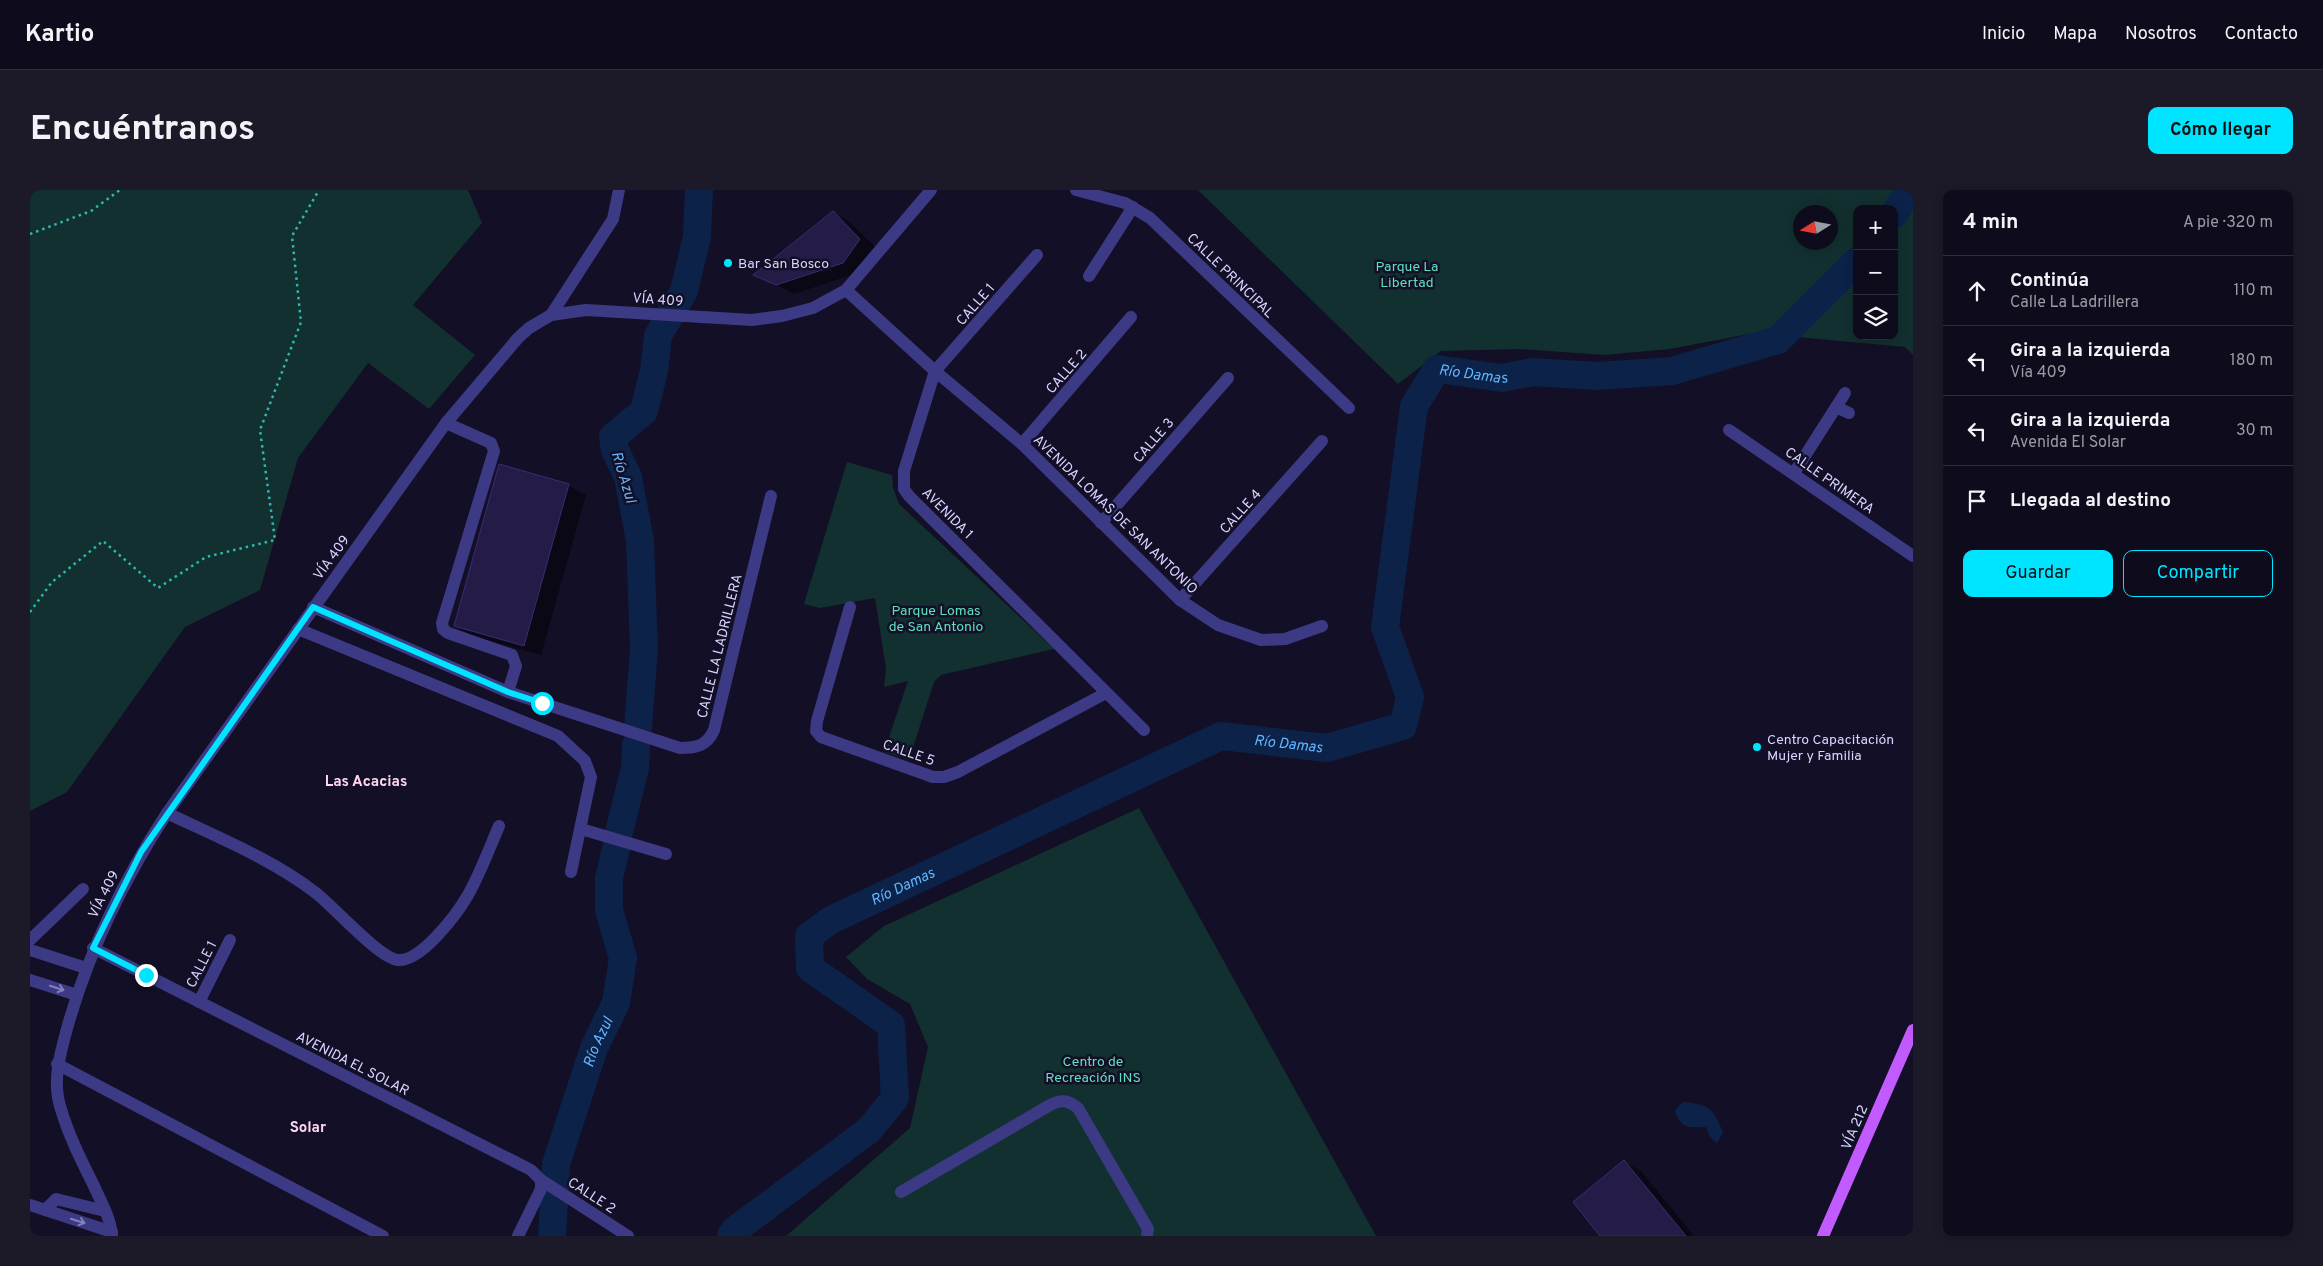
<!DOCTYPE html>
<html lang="es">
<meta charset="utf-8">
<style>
body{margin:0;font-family:Overpass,sans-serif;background:#1c1929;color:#f1f3f6}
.controls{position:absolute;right:15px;top:15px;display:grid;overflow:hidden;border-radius:10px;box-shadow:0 2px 12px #0003}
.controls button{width:45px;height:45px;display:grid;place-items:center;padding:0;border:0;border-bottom:1px solid #2e2b3b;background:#0e0b1c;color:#f1f3f6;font:25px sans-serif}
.compass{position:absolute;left:1763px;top:15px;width:45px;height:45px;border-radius:50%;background:#0e0b1c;box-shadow:0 2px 12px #0003;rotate:259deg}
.stop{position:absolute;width:15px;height:15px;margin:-11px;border:4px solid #00e5ff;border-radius:50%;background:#fff}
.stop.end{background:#00e5ff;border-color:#fff;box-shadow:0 1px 5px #0008}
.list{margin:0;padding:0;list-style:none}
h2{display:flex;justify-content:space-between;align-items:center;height:65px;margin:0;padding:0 20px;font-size:21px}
h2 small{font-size:16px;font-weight:400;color:#9b9ba3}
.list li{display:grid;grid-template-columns:32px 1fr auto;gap:15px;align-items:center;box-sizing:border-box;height:70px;padding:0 20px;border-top:1px solid #2e2b3b}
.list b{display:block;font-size:19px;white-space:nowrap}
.list p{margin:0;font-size:16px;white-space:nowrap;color:#9b9ba3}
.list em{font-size:16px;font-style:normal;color:#9b9ba3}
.actions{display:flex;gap:10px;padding:15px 20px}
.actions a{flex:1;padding:11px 0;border:1px solid #00e5ff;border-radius:10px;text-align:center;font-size:18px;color:#00e5ff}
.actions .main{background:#00e5ff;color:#111}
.icon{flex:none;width:28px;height:28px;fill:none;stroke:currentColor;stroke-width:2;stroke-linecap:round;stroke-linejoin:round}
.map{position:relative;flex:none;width:1883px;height:1046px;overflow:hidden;border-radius:10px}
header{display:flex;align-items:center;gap:30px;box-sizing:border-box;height:70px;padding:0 25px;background:#0e0b1c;border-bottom:1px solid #2e2b3b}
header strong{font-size:24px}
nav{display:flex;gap:28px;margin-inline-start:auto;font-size:18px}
.intro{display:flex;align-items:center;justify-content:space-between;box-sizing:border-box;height:120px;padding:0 30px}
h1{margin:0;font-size:35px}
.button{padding:12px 22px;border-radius:10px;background:#00e5ff;color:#111;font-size:18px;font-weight:700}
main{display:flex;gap:30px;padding:0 30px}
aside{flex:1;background:#0e0b1c;border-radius:10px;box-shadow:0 2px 12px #0003}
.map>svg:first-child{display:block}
.green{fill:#12302f;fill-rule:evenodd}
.water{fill:#0c2248}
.shadow{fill:#0007}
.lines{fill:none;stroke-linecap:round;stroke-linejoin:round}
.river{stroke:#0c2248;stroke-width:28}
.building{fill:#241b47;stroke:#3b2d73}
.path{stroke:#2fb8b0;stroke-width:2.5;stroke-dasharray:2.5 4;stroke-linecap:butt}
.minor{stroke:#3d3a85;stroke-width:12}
.major{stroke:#c25bff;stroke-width:12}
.oneway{stroke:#837fbc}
.route{stroke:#00e5ff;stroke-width:6}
.poi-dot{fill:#00e5ff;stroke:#130f26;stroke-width:2}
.labels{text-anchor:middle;stroke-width:5;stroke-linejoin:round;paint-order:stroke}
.poi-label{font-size:14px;fill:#d9d4ff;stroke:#130f26;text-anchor:start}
.park-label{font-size:14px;fill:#5fe0c0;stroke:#130f26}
.street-label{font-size:14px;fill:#d9d4ff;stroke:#130f26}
.water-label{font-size:15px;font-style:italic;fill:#62b6ff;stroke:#130f26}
.neighbourhood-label{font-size:15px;font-weight:bold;fill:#ffd6f0;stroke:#130f26}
</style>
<header>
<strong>Kartio</strong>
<nav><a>Inicio</a><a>Mapa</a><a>Nosotros</a><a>Contacto</a></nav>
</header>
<div class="intro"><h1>Encuéntranos</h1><a class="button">Cómo llegar</a></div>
<main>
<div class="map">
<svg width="1883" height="1046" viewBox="0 0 1883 1046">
<rect width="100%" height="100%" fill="#130f26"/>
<g class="green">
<polygon points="0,0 438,0 452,33 383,115 445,165 399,219 338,173 268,268 230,400 155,437 37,602 0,621"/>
<path d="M1168,0H1883V165L1875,157L1724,143L1640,159L1574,165L1489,159L1411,161L1368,194ZM1827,19H1864V146H1827ZM1800,22V52H1770V22Z"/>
<polygon points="817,272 862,285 863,298 869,314 1024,459 911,485 904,492 879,570 854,562 878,491 854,497 856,479 845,408 790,418 774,414"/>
<polygon points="1109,618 1346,1046 756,1046 880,938 898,857 880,814 837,789 816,767 854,736"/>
</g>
<path class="water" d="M1653,912C1678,914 1685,919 1693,943L1687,953L1680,947L1676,937C1659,938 1649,938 1645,920Z"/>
<g class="shadow">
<polygon points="803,22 820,32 847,59 830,82 764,104 726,84"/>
<polygon points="470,276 539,296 556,305 511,465 442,446 425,436"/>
<polygon points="1594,972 1611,981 1664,1046 1572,1046"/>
</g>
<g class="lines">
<g class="river">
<polyline points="1864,24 1880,0"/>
<polyline points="608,537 614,459 610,351 598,287 585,260 583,247 614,221 624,181 628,146 654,101 667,47 669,0"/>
<polyline points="589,642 605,578 606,555"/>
<path id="s1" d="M522,1046L526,974L564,858L586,813L593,768L579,720V688L586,659"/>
<path id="s2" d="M701,1046L705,1040L839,940L865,908L861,835L780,778L779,746L801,730L1191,546L1297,558L1373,536L1380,507L1355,437L1384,216L1407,179L1472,188L1503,182L1567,186L1642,181L1748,150L1827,71"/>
</g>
</g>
<g class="building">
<polygon points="803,21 830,49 813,73 746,95 723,85"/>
<polygon points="469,274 539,294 494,456 424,436"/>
<polygon points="1594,970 1656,1046 1570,1046 1543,1012"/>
</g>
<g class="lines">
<g class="path">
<polyline points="0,44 61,21 90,0"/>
<polyline points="0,422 22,392 73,351 128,398 176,367 245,350 230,240 271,132 262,46 289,0"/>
</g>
<g class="minor">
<polyline points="1046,0 1095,13 1120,28 1319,218"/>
<polyline points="1007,65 905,181 992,254 1150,410 1188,435 1231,450 1255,449 1292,436"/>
<polyline points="1059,86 1103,17"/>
<polyline points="816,100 905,181 874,281 874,299 879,306 1114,540"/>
<polyline points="521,125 583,29 589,0"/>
<polyline points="1806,217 1819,223"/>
<polyline points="416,233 461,253 464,261 412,433 413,439 418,443 482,465 486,476 478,502"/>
<polyline points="1699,240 1883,366"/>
<polyline points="992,254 1101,127"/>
<polyline points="1764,283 1815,203"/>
<polyline points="1071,333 1198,188"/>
<polyline points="1150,410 1292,251"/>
<path d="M283,417L478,502L650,558C666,558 677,556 684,540L741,306"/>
<polyline points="820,417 787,531 786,541 791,547 903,587 914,587 928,582 1076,503"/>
<polyline points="268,439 528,546 555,571 561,587 541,682"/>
<path d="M137,623C187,647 242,669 286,703C304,717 349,768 368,770C391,772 427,724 438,705C450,684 459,659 469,636"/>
<polyline points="551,639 636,664"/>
<polyline points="0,750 53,699"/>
<polyline points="63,758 501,980 511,990 511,999 488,1046"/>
<polyline points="0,760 56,778"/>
<polyline points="0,790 47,805"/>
<polyline points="169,812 200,750"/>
<polyline points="27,874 353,1046"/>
<polyline points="511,990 598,1046"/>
<path d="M871,1002L1020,915C1032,909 1037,910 1048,918L1118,1039L1117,1046"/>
<polyline points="0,1015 82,1042"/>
<polyline points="15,1020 26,1009 75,1021"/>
<path d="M82,1046C81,1029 71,1012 64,996C51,970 38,944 30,916C22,889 31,861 38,835C60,758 94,689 137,623L416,233L488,148L499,138L521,125L556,120L722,130L752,126L783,118L816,100L901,0"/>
</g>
<polyline class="major" points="1793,1046 1883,840"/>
</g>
<defs><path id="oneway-shaft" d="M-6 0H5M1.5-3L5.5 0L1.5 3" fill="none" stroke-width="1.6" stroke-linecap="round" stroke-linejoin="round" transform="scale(1.25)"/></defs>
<g class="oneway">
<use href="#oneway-shaft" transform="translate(27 798) rotate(18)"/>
<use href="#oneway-shaft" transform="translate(48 1031) rotate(18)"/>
</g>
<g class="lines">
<polyline class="route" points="116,785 63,758 111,662 283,417 478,502 512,513"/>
</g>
<g class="poi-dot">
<circle cx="698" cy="73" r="5"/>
<circle cx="1727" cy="557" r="5"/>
</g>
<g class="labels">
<g class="poi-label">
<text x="708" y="78">Bar San Bosco</text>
<text x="1737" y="554">Centro Capacitación<tspan x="1737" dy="16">Mujer y Familia</tspan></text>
</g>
<g class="park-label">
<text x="1377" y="81">Parque La<tspan x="1377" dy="16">Libertad</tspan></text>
<text x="906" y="425">Parque Lomas<tspan x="906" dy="16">de San Antonio</tspan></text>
<text x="1063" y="876">Centro de<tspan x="1063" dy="16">Recreación INS</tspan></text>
</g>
<g class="street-label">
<text transform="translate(1201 85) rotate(44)" y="5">CALLE PRINCIPAL</text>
<text transform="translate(628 109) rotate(4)" y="5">VÍA 409</text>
<text transform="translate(945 114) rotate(-49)" y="5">CALLE 1</text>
<text transform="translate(1036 181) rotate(-49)" y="5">CALLE 2</text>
<text transform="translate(1123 250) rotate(-49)" y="5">CALLE 3</text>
<text transform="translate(1800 290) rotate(35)" y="5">CALLE PRIMERA</text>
<text transform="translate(1210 321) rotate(-48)" y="5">CALLE 4</text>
<text transform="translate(918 323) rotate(45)" y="5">AVENIDA 1</text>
<text transform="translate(1086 324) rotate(44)" y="5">AVENIDA LOMAS DE SAN ANTONIO</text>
<text transform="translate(301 367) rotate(-54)" y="5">VÍA 409</text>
<text transform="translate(689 456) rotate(-76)" y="5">CALLE LA LADRILLERA</text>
<text transform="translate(879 562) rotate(19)" y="5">CALLE 5</text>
<text transform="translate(73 704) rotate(-63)" y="5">VÍA 409</text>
<text transform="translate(171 774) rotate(-63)" y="5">CALLE 1</text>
<text transform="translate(323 873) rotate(27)" y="5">AVENIDA EL SOLAR</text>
<text transform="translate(1824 937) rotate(-67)" y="5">VÍA 212</text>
<text transform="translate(562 1005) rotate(33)" y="5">CALLE 2</text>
</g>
<g class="water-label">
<text dy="5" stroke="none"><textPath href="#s2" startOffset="1471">Río Damas</textPath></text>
<text transform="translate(594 287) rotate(73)" y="5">Río Azul</text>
<text dy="5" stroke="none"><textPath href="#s2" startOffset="946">Río Damas</textPath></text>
<text dy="5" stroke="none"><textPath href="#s2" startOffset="526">Río Damas</textPath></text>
<text dy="5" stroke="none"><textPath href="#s1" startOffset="201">Río Azul</textPath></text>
</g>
<g class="neighbourhood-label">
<text x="336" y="596">Las Acacias</text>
<text x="278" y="942">Solar</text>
</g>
</g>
</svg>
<div class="controls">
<button>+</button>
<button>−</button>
<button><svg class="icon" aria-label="layers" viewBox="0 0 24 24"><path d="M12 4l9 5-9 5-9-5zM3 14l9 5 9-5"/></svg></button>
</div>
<svg class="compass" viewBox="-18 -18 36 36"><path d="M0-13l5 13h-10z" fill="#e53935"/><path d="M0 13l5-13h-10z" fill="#9b9ba3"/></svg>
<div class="stop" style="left:512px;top:513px"></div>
<div class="stop end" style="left:116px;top:785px"></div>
</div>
<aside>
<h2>4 min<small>A pie · 320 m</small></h2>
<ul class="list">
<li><svg class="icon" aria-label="ahead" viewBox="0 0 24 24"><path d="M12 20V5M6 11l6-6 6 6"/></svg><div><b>Continúa</b><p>Calle La Ladrillera</p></div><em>110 m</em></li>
<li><svg class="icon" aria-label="left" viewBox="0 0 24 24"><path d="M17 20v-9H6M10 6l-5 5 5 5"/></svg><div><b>Gira a la izquierda</b><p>Vía 409</p></div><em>180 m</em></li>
<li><svg class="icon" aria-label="left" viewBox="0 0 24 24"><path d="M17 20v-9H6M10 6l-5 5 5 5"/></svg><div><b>Gira a la izquierda</b><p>Avenida El Solar</p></div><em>30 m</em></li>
<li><svg class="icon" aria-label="arrive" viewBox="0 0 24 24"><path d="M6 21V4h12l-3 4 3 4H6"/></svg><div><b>Llegada al destino</b></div></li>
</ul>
<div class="actions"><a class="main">Guardar</a><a>Compartir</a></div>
</aside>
</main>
